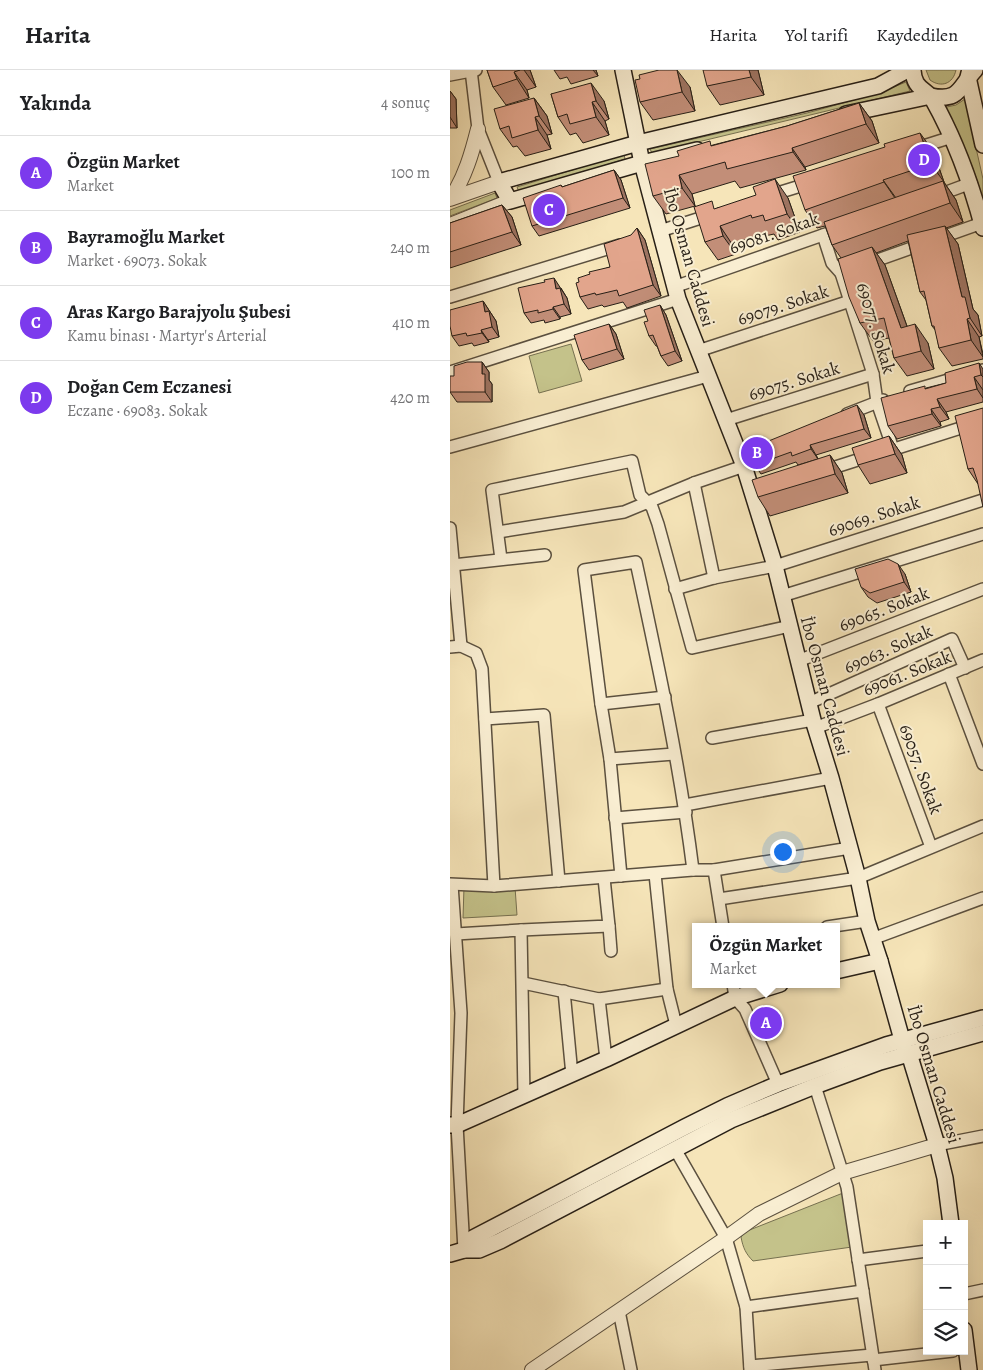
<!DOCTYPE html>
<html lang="tr">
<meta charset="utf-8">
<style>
body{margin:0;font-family:Alegreya,serif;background:#f2f2f2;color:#202124}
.controls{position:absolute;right:15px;bottom:15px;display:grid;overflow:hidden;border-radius:0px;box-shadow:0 5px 20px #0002}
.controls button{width:45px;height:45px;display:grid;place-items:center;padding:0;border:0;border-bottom:1px solid #e0e0e0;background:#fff;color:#202124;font:25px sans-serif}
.you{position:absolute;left:332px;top:781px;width:18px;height:18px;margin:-12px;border:4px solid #fff;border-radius:50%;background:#1a73e8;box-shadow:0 0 0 8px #1a73e833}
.badge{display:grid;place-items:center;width:32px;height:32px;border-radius:50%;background:#7c3aed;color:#fff;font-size:16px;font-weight:700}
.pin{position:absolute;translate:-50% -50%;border:2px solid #fff;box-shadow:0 1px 5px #0006}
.popup{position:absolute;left:242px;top:853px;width:148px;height:65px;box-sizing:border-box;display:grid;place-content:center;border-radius:0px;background:#fff;filter:drop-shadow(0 1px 4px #0005);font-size:16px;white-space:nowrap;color:#757577}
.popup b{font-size:19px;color:#202124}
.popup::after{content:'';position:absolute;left:50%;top:100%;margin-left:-10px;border:10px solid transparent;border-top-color:#fff}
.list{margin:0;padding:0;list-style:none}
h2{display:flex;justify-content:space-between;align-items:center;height:65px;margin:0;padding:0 20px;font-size:21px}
h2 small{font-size:16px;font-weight:400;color:#757577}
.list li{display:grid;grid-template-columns:32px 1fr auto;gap:15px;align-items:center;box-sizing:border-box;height:75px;padding:0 20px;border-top:1px solid #e0e0e0}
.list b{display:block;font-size:19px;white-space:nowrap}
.list p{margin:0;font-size:16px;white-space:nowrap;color:#757577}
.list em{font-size:16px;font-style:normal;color:#757577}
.icon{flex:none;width:28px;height:28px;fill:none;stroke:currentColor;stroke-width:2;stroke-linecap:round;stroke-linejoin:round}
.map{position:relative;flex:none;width:533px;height:1300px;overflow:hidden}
header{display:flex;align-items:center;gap:30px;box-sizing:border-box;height:70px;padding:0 25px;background:#fff;border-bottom:1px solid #e0e0e0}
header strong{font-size:24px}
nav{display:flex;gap:28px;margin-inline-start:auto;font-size:18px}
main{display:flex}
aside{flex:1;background:#fff}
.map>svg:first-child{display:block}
.green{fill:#c4c28a;stroke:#767050}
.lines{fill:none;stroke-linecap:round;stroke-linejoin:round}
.minor-casing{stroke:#5b503f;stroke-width:14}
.tertiary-casing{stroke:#5b503f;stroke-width:16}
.secondary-casing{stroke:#271f16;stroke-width:18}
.minor{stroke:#f9eed2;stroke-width:11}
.tertiary{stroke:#f9eed2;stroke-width:14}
.secondary{stroke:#f9eed2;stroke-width:15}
.wall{fill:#c28e78;stroke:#271f16}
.shaded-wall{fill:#9e7462;stroke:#271f16}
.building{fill:#e2a58c;stroke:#271f16}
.labels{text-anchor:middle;stroke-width:4;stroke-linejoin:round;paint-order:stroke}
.street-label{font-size:18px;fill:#271f16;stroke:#f9eed2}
</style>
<header>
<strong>Harita</strong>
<nav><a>Harita</a><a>Yol tarifi</a><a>Kaydedilen</a></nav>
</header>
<main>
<aside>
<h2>Yakında<small>4 sonuç</small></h2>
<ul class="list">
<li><span class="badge">A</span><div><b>Özgün Market</b><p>Market</p></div><em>100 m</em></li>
<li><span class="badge">B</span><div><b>Bayramoğlu Market</b><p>Market · 69073. Sokak</p></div><em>240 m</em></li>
<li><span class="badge">C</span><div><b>Aras Kargo Barajyolu Şubesi</b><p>Kamu binası · Martyr's Arterial</p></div><em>410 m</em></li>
<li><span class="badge">D</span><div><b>Doğan Cem Eczanesi</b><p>Eczane · 69083. Sokak</p></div><em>420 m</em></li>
</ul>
</aside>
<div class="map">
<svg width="533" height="1300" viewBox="0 0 533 1300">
<rect width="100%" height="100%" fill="#f6e5b9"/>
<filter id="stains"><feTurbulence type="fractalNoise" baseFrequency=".004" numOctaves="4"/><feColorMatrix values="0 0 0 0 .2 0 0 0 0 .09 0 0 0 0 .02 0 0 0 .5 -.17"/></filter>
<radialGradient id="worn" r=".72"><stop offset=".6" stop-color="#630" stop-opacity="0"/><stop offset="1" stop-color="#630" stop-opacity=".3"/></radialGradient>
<g class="green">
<path d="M476,0H506C503,14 491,18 480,10Z"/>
<polygon points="456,12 460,21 202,83 200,79 357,43 429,23"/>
<path d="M515,29L533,109V130C524,97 511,67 492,38L506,35Z"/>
<polygon points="174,84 175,89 69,122 67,117"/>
<polygon points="45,123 47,128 0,146 0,140"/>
<polygon points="121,274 132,311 89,323 79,286"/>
<polygon points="14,817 65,817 67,845 13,848"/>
<path d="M393,1123L402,1177L303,1191C296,1184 293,1178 291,1167L297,1161Z"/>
</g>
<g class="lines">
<defs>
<g id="minor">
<polyline points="21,0 28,59 49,112"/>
<polyline points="0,5 26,0"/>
<polyline points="464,79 502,67"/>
<polyline points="318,126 360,113"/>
<polyline points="486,126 521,113"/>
<polyline points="210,161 260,145"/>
<polyline points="373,165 382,193 391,203"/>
<polyline points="224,217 390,159"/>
<polyline points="0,227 170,175"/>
<polyline points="248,281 400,231"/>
<polyline points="0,302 228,229"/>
<polyline points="460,321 533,300"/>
<polyline points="397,344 433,330"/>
<polyline points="276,350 423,304"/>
<polyline points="0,377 258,306"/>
<polyline points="443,379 427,332 423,304 391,203 532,153"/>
<polyline points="438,381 533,351"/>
<polyline points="373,401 420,386"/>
<polyline points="244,413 264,508"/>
<polyline points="0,458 11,576"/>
<polyline points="48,462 174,442 244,413 294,396"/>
<polyline points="51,489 42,420 182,391 190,425 202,437 208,454 242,578 340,556"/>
<polyline points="3,495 95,485"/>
<polyline points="225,519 264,508 325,496 533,430"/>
<polyline points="332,526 533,464"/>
<polyline points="0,577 11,576 26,583 32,599 44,816"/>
<polyline points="348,591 533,519"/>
<polyline points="499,604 533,694"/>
<polyline points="359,633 502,569 515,598"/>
<polyline points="151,634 215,627"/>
<polyline points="428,634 481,777"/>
<polyline points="35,649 94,645 109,811"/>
<polyline points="365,658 428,634 533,590"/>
<polyline points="262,668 363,650"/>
<polyline points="160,689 224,684"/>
<polyline points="235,735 381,708"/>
<polyline points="165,748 236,742"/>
<polyline points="264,800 273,857"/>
<polyline points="205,804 217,919 226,955"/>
<path d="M171,806L160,689L151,634L134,500L186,492C208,594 230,696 243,800"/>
<polyline points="0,814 44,816 243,800 264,800 400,778"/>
<polyline points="2,815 11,943 7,1055 14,1180"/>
<polyline points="269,829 408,808 533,756"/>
<polyline points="159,856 161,881"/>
<polyline points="377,857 417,851"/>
<polyline points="71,860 159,856 154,808"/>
<polyline points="6,864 71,860 74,1026"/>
<polyline points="422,869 533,828"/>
<polyline points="73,913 149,929 217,919"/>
<polyline points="283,914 285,928 295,939 328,1014"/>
<polyline points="114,921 122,1005"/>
<polyline points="149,929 156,989"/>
<polyline points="365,1016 397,1117 425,1300"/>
<polyline points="487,1075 533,1066"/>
<polyline points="225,1079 276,1168 296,1237 300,1300"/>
<polyline points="408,1190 477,1181"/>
<polyline points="514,1224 533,1220"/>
<polyline points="296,1237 413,1221"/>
<polyline points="169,1241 181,1300"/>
<polyline points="423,1290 503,1281"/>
<polyline points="300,1296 422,1285"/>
</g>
<g id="tertiary">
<path d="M1,128C15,107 22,83 28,59"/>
<polyline points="0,129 49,112"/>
<polyline points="0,155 60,131"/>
<polyline points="82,1300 276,1168 309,1144 392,1103 487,1075"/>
</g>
<g id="secondary">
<polyline points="173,0 192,93 228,229 294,396 325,496 363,650 381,708 408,808 417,851 430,891 456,984 461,990 487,1075 495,1108 501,1154"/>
<path d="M463,0C464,20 476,18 483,30C506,71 521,113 533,158"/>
<polyline points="519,3 518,7 533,75"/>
<path d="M396,44L481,26C510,32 509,17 525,0"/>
<polyline points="247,80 192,93 60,131 49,112 188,73 428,16 452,3 454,0"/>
<polyline points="386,901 430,891"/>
<polyline points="0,1055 7,1055 156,989 285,928 330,914"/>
<polyline points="14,1180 23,1168 235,1057 277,1036 328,1014 436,975 533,948"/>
<polyline points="0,1184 14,1180 29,1180 50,1171 281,1050 365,1016 430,992 533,963"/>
<polyline points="514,1260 519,1300"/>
</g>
</defs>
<use href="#minor" class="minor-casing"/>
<use href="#tertiary" class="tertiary-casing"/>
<use href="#secondary" class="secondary-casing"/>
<use href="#minor" class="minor"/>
<use href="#tertiary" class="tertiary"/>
<use href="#secondary" class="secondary"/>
</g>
<g class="wall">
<polygon points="37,0 80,0 86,17 77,20 79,28 56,35 43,17"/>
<polygon points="104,0 146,0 148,6 121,14 117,7 110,9"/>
<polygon points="308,0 314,25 270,35 257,16"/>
<polygon points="240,17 245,41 203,50 190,32"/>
<polygon points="0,21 6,29 7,58 0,58"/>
<polygon points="101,24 154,31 159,49 155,51 159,65 133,73 126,63 120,65 108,47"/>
<polygon points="84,28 97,46 102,64 97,65 101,79 75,86 67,76 63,77 50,59"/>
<polygon points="409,33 422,51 429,73 355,97 356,100 290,118 285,111 242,124 245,136 216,144 203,126 229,86 263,75 337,56"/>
<polygon points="483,81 494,112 506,130 513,152 496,158 508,174 523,239 528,245 532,266 529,267 533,284 533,289 502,296 489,278 486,261 482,256 476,230 470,222 458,171 426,183 435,195 457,256 478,273 484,299 457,306 444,288 439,268 423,271 410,253 391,188 382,175 375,156 367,158 355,140"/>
<polygon points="164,100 171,110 180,138 89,166 82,156 111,115 112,117"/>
<polygon points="338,128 350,162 328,170 324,164 315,166 312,164 282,174 286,184 268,190 255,172 267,138"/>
<polygon points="52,135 62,147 71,175 0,198 0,153"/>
<polygon points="187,158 195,170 211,226 177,238 173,232 154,237 152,235 138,239 130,227 140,204 160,197"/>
<polygon points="111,218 117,228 121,244 110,247 110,249 95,253 94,250 81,253 74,243"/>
<polygon points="33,231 46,251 49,267 38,270 39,272 24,276 22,273 9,276 2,266"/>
<polygon points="210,235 216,245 232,291 218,296 211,286 207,276 206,276 199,266 198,251"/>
<polygon points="159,254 166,264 174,289 139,300 132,290"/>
<polygon points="32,292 39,302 39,310 42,314 42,332 7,332 0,322 4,306"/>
<polygon points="533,299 533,332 496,342 499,349 490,352 491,356 447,369 438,356 476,318 496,313"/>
<polygon points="533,338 528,414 518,399"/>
<polygon points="414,345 421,368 366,385 368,389 348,395 346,392 311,404 305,395"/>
<polygon points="439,366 452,385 457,403 420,414 408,395"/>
<polygon points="380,385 392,403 398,423 320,446 308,427"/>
<polygon points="455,504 461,522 427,533 418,527 411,517"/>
</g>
<g class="shaded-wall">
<polygon points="74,0 80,0 86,17"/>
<polygon points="143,0 146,0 148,6"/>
<polygon points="227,0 240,17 245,41 232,22"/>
<polygon points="299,0 308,0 314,25 301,7"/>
<polygon points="64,2 77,20 79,28 67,9"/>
<polygon points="141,13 154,31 159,49 146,31"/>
<polygon points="0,21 6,29 7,58 0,47"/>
<polygon points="84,28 97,46 102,64 89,46"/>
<polygon points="142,32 155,51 159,65 146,47"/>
<polygon points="409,33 422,51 429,73 416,54"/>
<polygon points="85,47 97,65 101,79 88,60"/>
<polygon points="470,63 483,81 494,112 481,94"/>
<polygon points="342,78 355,97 356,100 343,82"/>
<polygon points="164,100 171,110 180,138 173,128"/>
<polygon points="229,105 242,124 245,136 232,118"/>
<polygon points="325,109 338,128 350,162 337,144"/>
<polygon points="433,110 446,128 447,131 434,112"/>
<polygon points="493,111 506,130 513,152 500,133"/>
<polygon points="52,135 62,147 71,175 62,162"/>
<polygon points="270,156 282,174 286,184 273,166"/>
<polygon points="495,156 508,174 523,239 528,245 532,266 520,248 512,227"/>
<polygon points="187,158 195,170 211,226 203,215"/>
<polygon points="422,177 435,195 464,276 451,258"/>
<polygon points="104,208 117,228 121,244 114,234 106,219"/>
<polygon points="33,231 46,251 49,267 42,257 35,242"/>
<polygon points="210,235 216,245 232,291 225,281"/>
<polygon points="103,237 110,247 110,249 103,239"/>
<polygon points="517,249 529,267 533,287 521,270"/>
<polygon points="159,254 166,264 174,289 167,279"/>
<polygon points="465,254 478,273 484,299 471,281"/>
<polygon points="31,260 38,270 39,272 32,263"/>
<polygon points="32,292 39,302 39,310 42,314 42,332 35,322 32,304"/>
<polygon points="529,293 533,299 533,307 531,305"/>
<polygon points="524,307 533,320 533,328 527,319"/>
<polygon points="487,329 496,342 499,349 490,337"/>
<polygon points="407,335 414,345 421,368 414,359"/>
<polygon points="481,339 490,352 491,356 482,344"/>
<polygon points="439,366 452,385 457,403 445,384"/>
<polygon points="360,375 366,385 368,389 361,379"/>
<polygon points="380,385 392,403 398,423 385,404"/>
<polygon points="448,494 455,504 461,522 454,512"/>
</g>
<g class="building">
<polygon points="37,0 70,0 64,2 67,9 43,17"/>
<polygon points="209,0 227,0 232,22 190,32 185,10 190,9 189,5"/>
<polygon points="253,0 299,0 301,7 257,16"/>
<polygon points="141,13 146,31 142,32 146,47 120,54 117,44 108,47 101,24"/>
<polygon points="84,28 89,46 85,47 88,60 62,68 59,56 50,59 44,39"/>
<polygon points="409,33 416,54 342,78 343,82 277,99 275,92 229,105 232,118 203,126 195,94 229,86 227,81 260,71 261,76 337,56"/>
<polygon points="470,63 481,94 433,110 434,112 355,140 343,106 435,77 434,74"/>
<polygon points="164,100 173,128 82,156 73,128 111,115 112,117"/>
<polygon points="325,109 337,144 315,151 313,145 302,148 301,145 270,156 273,166 255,172 244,137 262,131 264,139 306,125 303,117"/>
<polygon points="493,111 500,133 382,175 374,152"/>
<polygon points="52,135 62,162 0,182 0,153"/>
<polygon points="495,156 512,227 515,227 520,248 517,249 521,270 489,278 484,256 482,256 474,221 470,222 457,165"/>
<polygon points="187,158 203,215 169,226 167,220 146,225 145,223 130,227 126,213 129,212 128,208 140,204 139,202 160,197 154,174 181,165"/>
<polygon points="422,177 451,258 465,254 471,281 444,288 434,248 410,253 399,227 388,189"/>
<polygon points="104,208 106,219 110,218 114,234 103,237 103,239 88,243 88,240 74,243 68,218 95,212 94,210"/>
<polygon points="33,231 35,242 39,241 42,257 31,260 32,263 17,266 16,263 2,266 0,256 0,240"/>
<polygon points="210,235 225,281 211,286 203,265 199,266 194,252 198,251 194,240"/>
<polygon points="159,254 167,279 132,290 124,265"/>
<polygon points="17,292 32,292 32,304 35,304 35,322 0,322 0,306 4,306 4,296"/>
<polygon points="529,293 531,305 524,307 527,319 487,329 490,337 481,339 482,344 438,356 431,328 475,316 475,319 496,313 495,303"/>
<polygon points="407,335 414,359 360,375 361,379 342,386 341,382 305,395 299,379"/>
<polygon points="533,338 533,437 527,410 523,398 518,399 505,346"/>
<polygon points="439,366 445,384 408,395 402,378"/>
<polygon points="380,385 385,404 308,427 302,410"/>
<polygon points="438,489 448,494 454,512 420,523 411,517 405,499"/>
</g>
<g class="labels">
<g class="street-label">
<text transform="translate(324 163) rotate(-19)" y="6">69081. Sokak</text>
<text transform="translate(239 187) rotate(74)" y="6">İbo Osman Caddesi</text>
<text transform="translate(333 235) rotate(-18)" y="6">69079. Sokak</text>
<text transform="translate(426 258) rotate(73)" y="6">69077. Sokak</text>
<text transform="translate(344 311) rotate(-17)" y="6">69075. Sokak</text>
<text transform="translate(424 446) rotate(-18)" y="6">69069. Sokak</text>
<text transform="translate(434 539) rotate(-21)" y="6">69065. Sokak</text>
<text transform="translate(438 579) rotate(-24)" y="6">69063. Sokak</text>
<text transform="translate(457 603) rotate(-22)" y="6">69061. Sokak</text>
<text transform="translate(375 616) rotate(75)" y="6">İbo Osman Caddesi</text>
<text transform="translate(471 699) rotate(70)" y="6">69057. Sokak</text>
<text transform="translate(484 1004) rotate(73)" y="6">İbo Osman Caddesi</text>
</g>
</g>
<rect width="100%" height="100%" filter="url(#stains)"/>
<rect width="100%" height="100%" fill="url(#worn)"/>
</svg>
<div class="controls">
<button>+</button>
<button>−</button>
<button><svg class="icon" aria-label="layers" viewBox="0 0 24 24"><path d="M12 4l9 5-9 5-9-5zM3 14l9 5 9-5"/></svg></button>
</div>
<div class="you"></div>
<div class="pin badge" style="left:316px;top:953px">A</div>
<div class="popup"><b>Özgün Market</b>Market</div>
<div class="pin badge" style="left:307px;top:383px">B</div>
<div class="pin badge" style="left:99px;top:140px">C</div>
<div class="pin badge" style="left:474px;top:90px">D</div>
</div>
</main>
